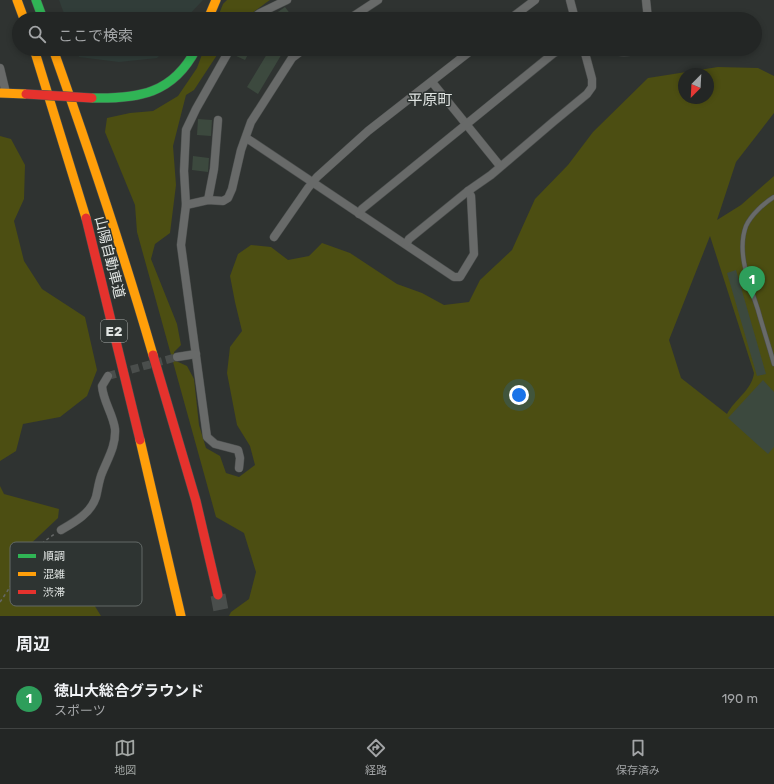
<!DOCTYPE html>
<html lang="ja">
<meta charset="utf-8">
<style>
body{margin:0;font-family:Rubik,"Noto Sans JP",sans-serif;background:#2f3232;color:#f1f3f6}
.compass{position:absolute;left:678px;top:68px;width:36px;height:36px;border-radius:50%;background:#232625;box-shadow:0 2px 6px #0003;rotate:204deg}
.you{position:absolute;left:519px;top:395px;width:14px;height:14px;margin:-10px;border:3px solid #fff;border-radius:50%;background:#1a73e8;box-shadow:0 0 0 6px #1a73e833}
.badge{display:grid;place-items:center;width:26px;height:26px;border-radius:50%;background:#a2a6a4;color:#fff;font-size:13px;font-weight:700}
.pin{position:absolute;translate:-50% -33px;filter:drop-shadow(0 1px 2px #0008)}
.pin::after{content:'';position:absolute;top:21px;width:14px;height:12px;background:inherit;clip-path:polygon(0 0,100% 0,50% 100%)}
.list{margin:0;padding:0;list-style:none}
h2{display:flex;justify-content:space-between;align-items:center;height:52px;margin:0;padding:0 16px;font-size:17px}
h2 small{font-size:13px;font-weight:400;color:#a3a5a7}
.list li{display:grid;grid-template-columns:26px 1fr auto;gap:12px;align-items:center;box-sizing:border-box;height:60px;padding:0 16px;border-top:1px solid #404342}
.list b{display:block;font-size:15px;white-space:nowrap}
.list p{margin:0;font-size:13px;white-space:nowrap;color:#a3a5a7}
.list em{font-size:13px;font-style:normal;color:#a3a5a7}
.icon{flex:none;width:22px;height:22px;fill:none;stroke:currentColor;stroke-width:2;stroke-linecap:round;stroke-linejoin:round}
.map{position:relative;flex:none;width:774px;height:616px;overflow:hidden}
.search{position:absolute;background:#232625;box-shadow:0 2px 6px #0003;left:12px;right:12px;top:12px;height:44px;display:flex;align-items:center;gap:10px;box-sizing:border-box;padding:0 14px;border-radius:22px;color:#a3a5a7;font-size:15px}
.sheet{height:112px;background:#232625}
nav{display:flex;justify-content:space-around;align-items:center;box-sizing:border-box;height:56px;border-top:1px solid #404342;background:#232625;font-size:11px;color:#a3a5a7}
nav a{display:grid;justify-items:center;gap:2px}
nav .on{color:#a2a6a4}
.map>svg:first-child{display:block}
.built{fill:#313d39}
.green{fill:#4c4e12;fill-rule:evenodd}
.building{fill:#3c493e}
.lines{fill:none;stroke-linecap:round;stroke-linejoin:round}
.street-tunnel{stroke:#4a4e4c;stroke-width:8;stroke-dasharray:8 4;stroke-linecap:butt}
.highway-tunnel{stroke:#4a4e4c;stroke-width:15;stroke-dasharray:15 8;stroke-linecap:butt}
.lane-casing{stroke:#4c4f4e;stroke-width:5}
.street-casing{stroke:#4c4f4e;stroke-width:9}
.fast-casing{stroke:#4c4f4e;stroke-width:10}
.slow-casing{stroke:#4c4f4e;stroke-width:10}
.jam-casing{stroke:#4c4f4e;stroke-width:10}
.path{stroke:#656867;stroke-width:1.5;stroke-dasharray:3 3;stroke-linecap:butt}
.lane{stroke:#686a69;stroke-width:4}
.street{stroke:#686a69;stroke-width:8}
.fast{stroke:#30b455;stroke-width:9}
.slow{stroke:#ff9f0a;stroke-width:9}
.jam{stroke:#e5322d;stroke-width:9}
.jam-bridge-casing{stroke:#4c4f4e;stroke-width:10;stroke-linecap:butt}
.jam-bridge{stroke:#e5322d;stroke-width:9}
.labels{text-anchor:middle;stroke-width:3;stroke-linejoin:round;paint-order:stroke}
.shield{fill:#2e3432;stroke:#abafad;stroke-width:1}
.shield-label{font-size:13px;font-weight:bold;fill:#e0e4e2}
.street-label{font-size:14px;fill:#e0e4e2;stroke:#2e3432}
.neighbourhood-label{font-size:15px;fill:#e0e4e2;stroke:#2e3432}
.key{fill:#2e3432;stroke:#636967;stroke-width:1}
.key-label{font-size:11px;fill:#e0e4e2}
</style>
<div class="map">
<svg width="774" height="616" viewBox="0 0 774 616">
<rect width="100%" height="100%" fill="#2f3331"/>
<g class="built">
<polygon points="59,0 203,0 185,19 66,19"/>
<polygon points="76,49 166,49 157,58 119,62 79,57"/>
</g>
<g class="green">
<path d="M227,0H270C258,8 241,25 227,16L226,19H217L223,4Z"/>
<path d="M204,49H218L217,55L194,90L186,95L173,146L176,185L170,233L155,244L151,259L177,324L181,345L174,352L176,361L187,366L194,379L199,425L206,448L220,456L226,473L239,477L255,465L250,446L237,425L227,373L230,347L242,331L235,302L230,276L238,254L251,245L271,247L288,260L309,256L322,243L350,253L397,284L422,293L444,305L469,302L480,280L512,250L535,199L568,165L593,132L648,78L718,67L758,68L774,76V113L736,162L717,220L741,205L774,176V616H229L231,612L249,599L256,572L244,533L216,517L137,232L135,205L105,132L107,118L130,113L153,111L178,96L197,68ZM684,74H708V98H684ZM710,236L754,373C752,390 735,399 727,414L681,378L669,340Z"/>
<polygon points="0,136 11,139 25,165 24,199 14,221 24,261 42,289 85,317 97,370 87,396 60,417 23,424 16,451 0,461"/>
<polygon points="0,486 4,494 59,509 58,518 24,550 29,563 56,572 88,595 101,616 0,616"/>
</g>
<g class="building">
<polygon points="285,7 294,19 278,19 275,14"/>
<polygon points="237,49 251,49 245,60 234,55"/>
<polygon points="270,49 277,49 283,52 258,94 247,87"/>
<polygon points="198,119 212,120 211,136 197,135"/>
<polygon points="193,156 209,158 208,172 192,170"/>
<polygon points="736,270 766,374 757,376 727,273"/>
<polygon points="763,380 774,392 774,447 768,454 728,418"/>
</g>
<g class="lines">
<polyline class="street-tunnel" points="108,376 177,357"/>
<polyline class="highway-tunnel" points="218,595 222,616"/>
<defs>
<path id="lane" d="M774,197C764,203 751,215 746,226C736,253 750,285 758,310C763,328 769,346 774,364"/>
<g id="street">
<polyline points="570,0 575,19"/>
<polyline points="646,0 648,19"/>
<polyline points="252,19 260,13 287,0"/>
<polyline points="349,19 378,0"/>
<polyline points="510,19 535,0"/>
<polyline points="230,49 196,109 186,130 184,171 186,205 181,245 207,437 215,444 238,450 240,458 239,468"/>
<path d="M606,49C619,52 626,54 640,49"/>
<polyline points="0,68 6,93"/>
<polyline points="432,82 500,166"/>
<polyline points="246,138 251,141 454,277 460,277 474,254 471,196 468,191"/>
<polyline points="208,200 214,169 218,120"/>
<polyline points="186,205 208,200 223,201 228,198 232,189 241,150 251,122 292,58 304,49"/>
<polyline points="359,214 362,209 554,53 561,49"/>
<polyline points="274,237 308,188 317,177 368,131 473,49"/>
<polyline points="406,244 409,239 468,191 491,175 553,122 587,94 592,87 592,79 585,53 583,49"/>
<polyline points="177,357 196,354"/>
<path d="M61,530C75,522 91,513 96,497C98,489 99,480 102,473C108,458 116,446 115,429C113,414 103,401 102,386L108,376"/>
</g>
<g id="fast">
<polyline points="36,0 43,19"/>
<path d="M92,98C138,99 173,94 196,49"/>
</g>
<g id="slow">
<polyline points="17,0 24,19"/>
<polyline points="208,19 216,0"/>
<polyline points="34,49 86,218"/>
<path d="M53,49C89,150 123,252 153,355"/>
<polyline points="0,93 26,94"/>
<polyline points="140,440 181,616"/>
</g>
<g id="jam">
<polyline points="86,218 140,440"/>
<polyline points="153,355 196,501 218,595"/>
</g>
</defs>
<use href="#lane" class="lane-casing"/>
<use href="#street" class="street-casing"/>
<use href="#fast" class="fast-casing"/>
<use href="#slow" class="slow-casing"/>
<use href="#jam" class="jam-casing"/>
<path class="path" d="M0,602C18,577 27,551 55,534"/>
<use href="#lane" class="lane"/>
<use href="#street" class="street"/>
<use href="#fast" class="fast"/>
<use href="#slow" class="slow"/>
<use href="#jam" class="jam"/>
<defs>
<polyline id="jam-bridge" points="26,94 92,98"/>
</defs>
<use href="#jam-bridge" class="jam-bridge-casing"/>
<use href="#jam-bridge" class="jam-bridge"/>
</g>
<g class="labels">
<rect class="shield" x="101" y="320" width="26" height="22" rx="3"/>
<g class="shield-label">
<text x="114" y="336">E2</text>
</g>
<g class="street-label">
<text transform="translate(110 257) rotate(76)" y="5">山陽自動車道</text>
</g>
<g class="neighbourhood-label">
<text x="430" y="105">平原町</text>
</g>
</g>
<rect x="10" y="542" width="132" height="64" rx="6" class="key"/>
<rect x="18" y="554" width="18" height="4" fill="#30b455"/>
<rect x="18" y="572" width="18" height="4" fill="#ff9f0a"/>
<rect x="18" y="590" width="18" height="4" fill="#e5322d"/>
<g class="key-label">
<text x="43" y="560">順調</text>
<text x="43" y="578">混雑</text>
<text x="43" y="596">渋滞</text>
</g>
</svg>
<svg class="compass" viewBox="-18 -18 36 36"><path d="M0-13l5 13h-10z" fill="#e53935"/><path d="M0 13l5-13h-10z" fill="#a3a5a7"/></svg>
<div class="you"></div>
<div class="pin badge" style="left:752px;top:299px;background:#2e9e5b">1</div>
<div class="search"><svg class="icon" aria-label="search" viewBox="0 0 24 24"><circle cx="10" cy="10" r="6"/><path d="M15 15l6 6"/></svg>ここで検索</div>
</div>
<section class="sheet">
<h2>周辺<small></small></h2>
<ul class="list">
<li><span class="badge" style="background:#2e9e5b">1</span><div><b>徳山大総合グラウンド</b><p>スポーツ</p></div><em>190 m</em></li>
</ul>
</section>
<nav>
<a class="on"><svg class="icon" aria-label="map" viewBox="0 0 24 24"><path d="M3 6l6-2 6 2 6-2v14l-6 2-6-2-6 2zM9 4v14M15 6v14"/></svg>地図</a>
<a><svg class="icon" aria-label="directions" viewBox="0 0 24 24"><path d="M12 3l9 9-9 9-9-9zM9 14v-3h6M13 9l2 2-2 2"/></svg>経路</a>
<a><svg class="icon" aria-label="saved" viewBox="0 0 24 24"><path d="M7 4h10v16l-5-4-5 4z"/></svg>保存済み</a>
</nav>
